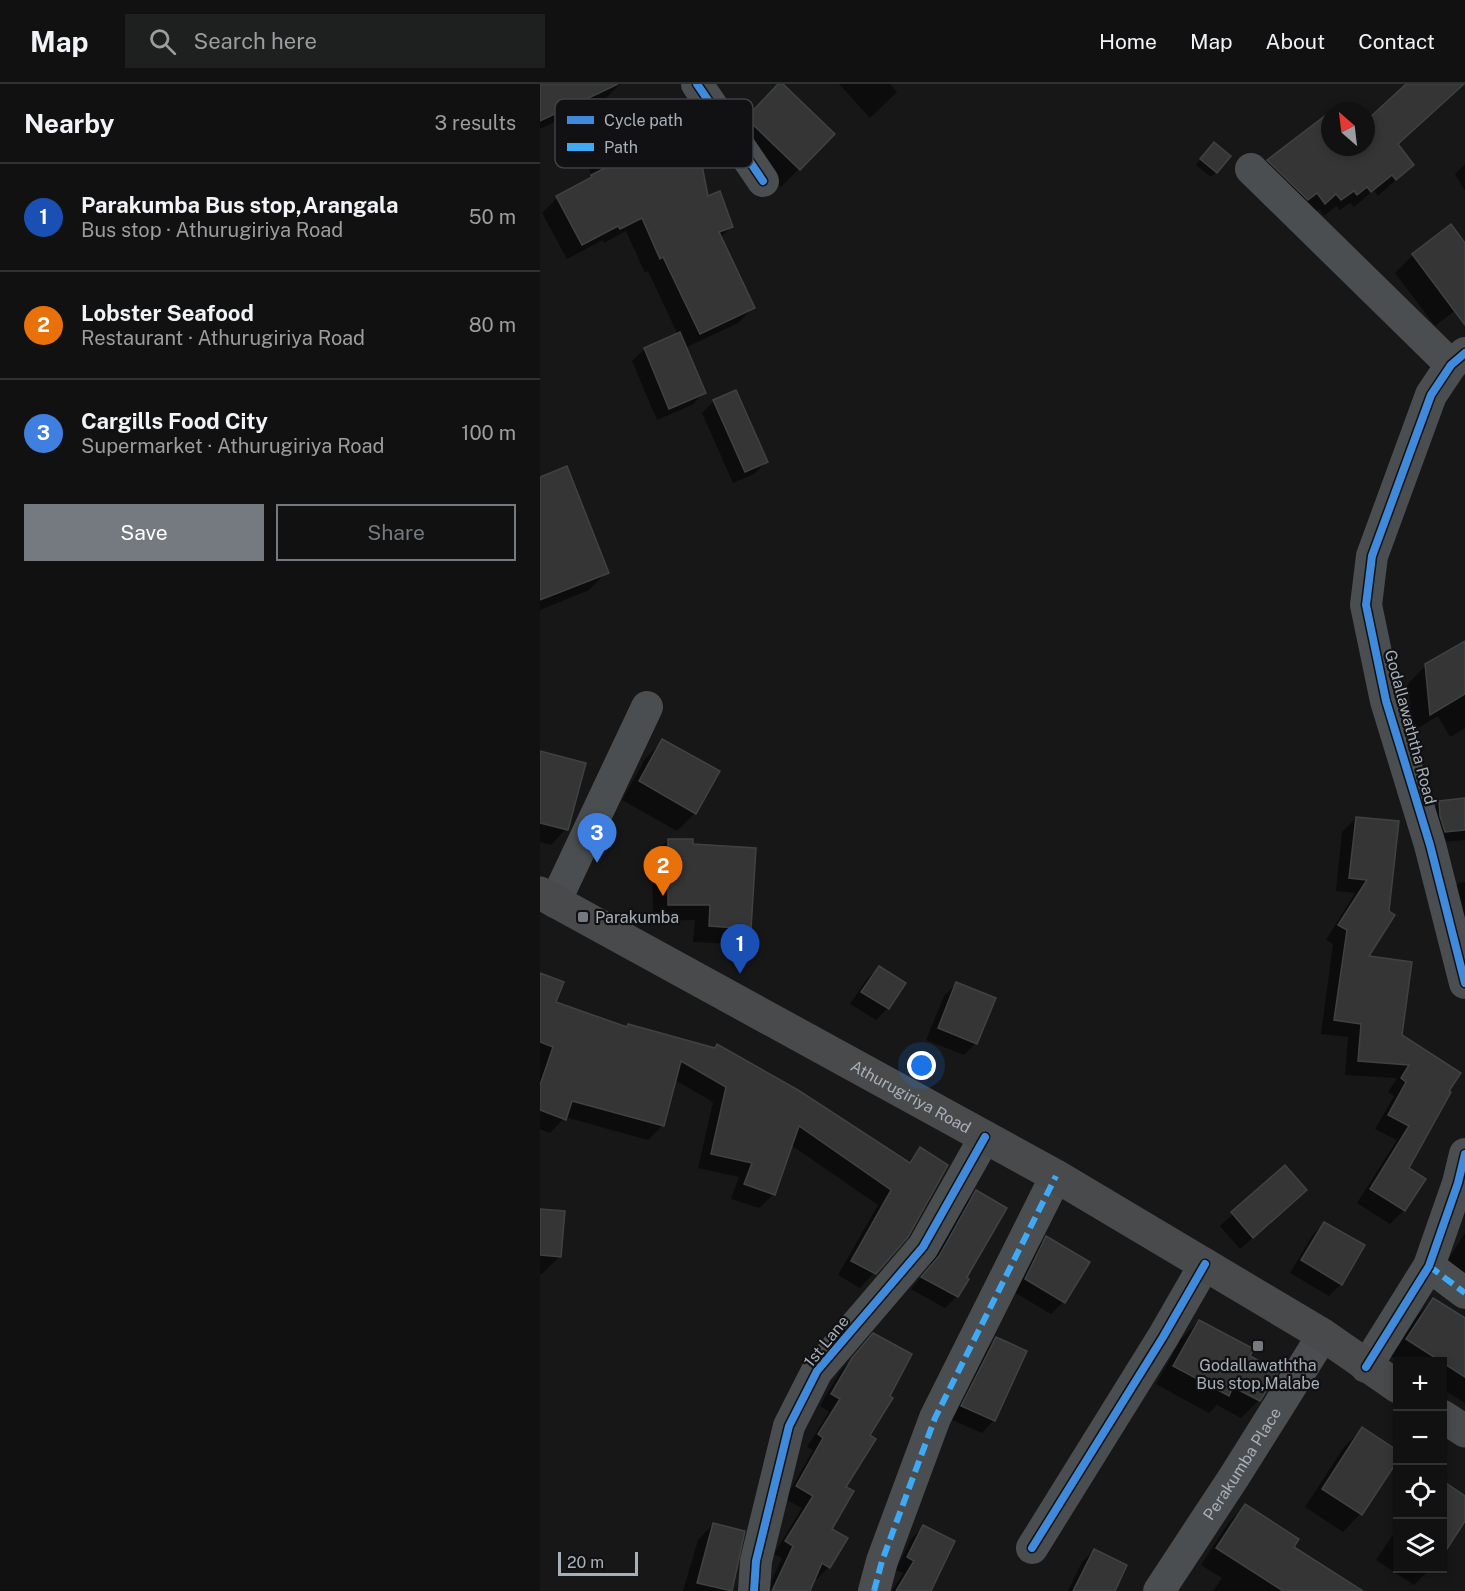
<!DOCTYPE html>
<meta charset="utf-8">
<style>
body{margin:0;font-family:"Public Sans",sans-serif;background:#1e1f1f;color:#f1f3f6}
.controls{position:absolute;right:18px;bottom:18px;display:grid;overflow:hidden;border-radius:0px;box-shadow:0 3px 9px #0003}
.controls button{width:54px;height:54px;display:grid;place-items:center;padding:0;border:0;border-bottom:2px solid #303131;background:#111;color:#f1f3f6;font:30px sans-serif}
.compass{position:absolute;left:781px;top:18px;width:54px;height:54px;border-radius:50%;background:#111;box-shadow:0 3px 9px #0003;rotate:332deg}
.scale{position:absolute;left:18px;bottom:15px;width:80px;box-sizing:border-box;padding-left:6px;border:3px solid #a7b0b9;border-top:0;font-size:16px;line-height:21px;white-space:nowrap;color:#a7b0b9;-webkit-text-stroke:4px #111113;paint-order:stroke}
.you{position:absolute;left:382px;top:982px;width:21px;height:21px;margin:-15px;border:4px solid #fff;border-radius:50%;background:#1a73e8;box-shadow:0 0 0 9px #1a73e833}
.badge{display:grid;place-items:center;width:39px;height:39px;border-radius:50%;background:#757a80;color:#fff;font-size:20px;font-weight:700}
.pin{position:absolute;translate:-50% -50px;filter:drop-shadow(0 2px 3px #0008)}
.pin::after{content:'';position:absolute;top:32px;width:21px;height:18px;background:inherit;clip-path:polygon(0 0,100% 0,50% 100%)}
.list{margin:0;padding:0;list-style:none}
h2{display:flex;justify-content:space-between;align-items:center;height:78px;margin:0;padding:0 24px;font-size:26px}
h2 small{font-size:20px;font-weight:400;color:#9c9d9f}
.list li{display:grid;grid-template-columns:39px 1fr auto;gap:18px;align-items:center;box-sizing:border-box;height:108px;padding:0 24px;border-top:2px solid #303131}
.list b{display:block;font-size:22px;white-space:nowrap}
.list p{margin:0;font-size:20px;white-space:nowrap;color:#9c9d9f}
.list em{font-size:20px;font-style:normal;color:#9c9d9f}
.actions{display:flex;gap:12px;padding:18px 24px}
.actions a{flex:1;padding:14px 0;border:2px solid #757a80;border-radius:0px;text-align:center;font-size:21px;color:#757a80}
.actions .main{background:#757a80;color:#fff}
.icon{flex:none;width:33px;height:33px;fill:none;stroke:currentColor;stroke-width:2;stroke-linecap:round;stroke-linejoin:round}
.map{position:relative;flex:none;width:925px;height:1507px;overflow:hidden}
header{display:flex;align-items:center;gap:36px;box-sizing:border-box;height:84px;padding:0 30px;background:#111;border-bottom:2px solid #303131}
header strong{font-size:28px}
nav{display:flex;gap:33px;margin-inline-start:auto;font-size:21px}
.search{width:420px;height:54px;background:#1e1f1f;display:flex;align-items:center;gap:15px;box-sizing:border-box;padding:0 21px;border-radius:0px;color:#9c9d9f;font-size:22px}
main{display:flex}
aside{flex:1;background:#111}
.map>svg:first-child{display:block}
.shadow{fill:#0007}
.building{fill:#353536;stroke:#3f4243;stroke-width:1.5}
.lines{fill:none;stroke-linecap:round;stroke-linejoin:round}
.minor{stroke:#4b4e50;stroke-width:32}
.major{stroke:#484a4c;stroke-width:33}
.quiet{stroke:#3fa9f5;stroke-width:6;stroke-dasharray:12 6;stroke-linecap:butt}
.cycleway-casing{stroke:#111113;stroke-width:11}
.cycleway{stroke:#408adc;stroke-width:8}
.poi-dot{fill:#757a80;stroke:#111113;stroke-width:2}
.labels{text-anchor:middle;stroke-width:4.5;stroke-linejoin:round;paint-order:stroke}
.street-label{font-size:16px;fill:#a7b0b9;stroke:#111113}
.poi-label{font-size:16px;fill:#a7b0b9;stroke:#111113;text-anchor:start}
.key{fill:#111113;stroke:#3e4145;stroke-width:1.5}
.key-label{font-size:16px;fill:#a7b0b9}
</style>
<header>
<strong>Map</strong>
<div class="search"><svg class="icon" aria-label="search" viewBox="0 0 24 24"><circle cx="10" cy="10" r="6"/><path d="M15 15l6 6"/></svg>Search here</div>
<nav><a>Home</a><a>Map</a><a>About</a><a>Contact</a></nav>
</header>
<main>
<aside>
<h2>Nearby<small>3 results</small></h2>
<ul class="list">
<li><span class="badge" style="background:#1a4fb4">1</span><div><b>Parakumba Bus stop,Arangala</b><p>Bus stop · Athurugiriya Road</p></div><em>50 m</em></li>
<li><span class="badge" style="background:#e8710a">2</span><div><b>Lobster Seafood</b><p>Restaurant · Athurugiriya Road</p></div><em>80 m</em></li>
<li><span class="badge" style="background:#3f7fe0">3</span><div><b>Cargills Food City</b><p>Supermarket · Athurugiriya Road</p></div><em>100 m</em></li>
</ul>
<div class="actions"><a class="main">Save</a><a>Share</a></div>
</aside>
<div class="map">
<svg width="925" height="1507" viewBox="0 0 925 1507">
<rect width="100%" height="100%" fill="#171717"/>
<g class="shadow">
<polygon points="0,0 80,0 67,13 0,45"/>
<polygon points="240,0 293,50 241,103 189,53"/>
<polygon points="299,0 350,0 357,8 330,34"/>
<polygon points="869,0 916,0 903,19 857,61 872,81 838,112 834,106 814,123 810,119 800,126 796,122 784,132 779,125 767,135 712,93 728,77 790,30 790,63 826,63 826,39"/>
<polygon points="804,19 810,27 794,27"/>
<polygon points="150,26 167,114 191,143 180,154 213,224 198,239 145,264 164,309 152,321 117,336 92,277 105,265 138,251 108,187 105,189 86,147 64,159 63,156 27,175 2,129 17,114 46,99 52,92 37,60 52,45"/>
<polygon points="668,66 676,88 671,93 656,81"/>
<polygon points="925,80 925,107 915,90"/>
<polygon points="925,161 925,219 895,242 855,189 873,171"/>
<polygon points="174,317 226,378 214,390 193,399 162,329"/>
<polygon points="0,394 67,488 49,506 0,526"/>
<polygon points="925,562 925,644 910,653 898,632 873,647 868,600 886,581"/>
<polygon points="123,657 155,729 137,747 82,716 105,675"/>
<polygon points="0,668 26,745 11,761 0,758"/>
<polygon points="925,716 925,756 893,759 887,731 899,719"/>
<polygon points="816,734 857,738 827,873 860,952 907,1008 867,1085 864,1126 850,1140 817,1119 857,1056 835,1045 854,1012 848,1008 857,994 805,991 808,953 781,950 793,860 786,856 815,809 796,807 802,748"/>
<polygon points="128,756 152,761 210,844 193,860 153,858 155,836 113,837 112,773"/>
<polygon points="925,798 925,884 907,812 919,799"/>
<polygon points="339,883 348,924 336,936 310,920 327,895"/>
<polygon points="0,891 14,919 86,944 174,965 177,962 367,1079 380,1065 367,1152 320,1204 298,1191 338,1121 251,1061 234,1110 219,1124 191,1115 199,1093 158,1084 173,1018 135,996 122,1042 108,1056 25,1033 10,1049 0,1045"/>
<polygon points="416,900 436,959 424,971 386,956 404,912"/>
<polygon points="745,1083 753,1118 700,1165 680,1142"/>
<polygon points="436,1108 425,1194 417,1212 405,1224 371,1205 387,1186 424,1120"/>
<polygon points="0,1126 20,1172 2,1190 0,1190"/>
<polygon points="784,1139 801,1200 789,1212 750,1189 772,1152"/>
<polygon points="925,1149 925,1192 906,1179"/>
<polygon points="506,1154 548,1178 523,1218 511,1230 474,1208 494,1166"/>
<polygon points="893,1216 925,1236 925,1319 902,1305 902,1278 860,1278 851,1272 877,1232"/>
<polygon points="659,1237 708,1272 719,1316 701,1334 677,1321 669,1329 616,1300 641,1255"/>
<polygon points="456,1255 485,1268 454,1336 442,1349 410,1335 444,1267"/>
<polygon points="321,1263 328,1352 304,1403 290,1445 289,1483 277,1495 274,1494 268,1507 227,1507 242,1474 234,1470 262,1424 245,1415 273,1366 267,1363 289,1328 280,1322 300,1288"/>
<polygon points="822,1345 858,1374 820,1430 803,1448 765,1423 804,1363"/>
<polygon points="902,1399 925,1414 925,1434 902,1468"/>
<polygon points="705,1422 752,1463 820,1507 673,1507 682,1494 661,1481 689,1438"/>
<polygon points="173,1440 196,1487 191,1507 143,1507 158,1456"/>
<polygon points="383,1443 390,1505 393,1507 352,1507 363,1489 356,1486 371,1455"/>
<polygon points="858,1443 858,1484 891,1484 874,1501 836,1476"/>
<polygon points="554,1466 585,1482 573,1507 528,1507 542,1478"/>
</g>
<g class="building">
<polygon points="0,0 78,0 0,37"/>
<polygon points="238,0 243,0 295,50 260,86 206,34"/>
<polygon points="866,0 924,0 858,60 874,81 856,96 852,91 831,108 827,103 817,111 814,107 801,116 796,110 785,120 777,109 768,116 727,76 790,28 790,63 826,63 826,37"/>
<polygon points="151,25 168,112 180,107 193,143 179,148 215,224 160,250 123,173 120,175 102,134 80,145 78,142 42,161 16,112 52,93 51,91 69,82 51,44"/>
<polygon points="674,58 691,72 677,89 660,75"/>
<polygon points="911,140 925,159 925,241 872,170"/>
<polygon points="140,248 166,309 129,325 104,264"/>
<polygon points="196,306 228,378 205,388 173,316"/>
<polygon points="27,382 69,489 0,516 0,393"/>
<polygon points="925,557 925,610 890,631 885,580"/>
<polygon points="122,655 180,687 156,730 99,697"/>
<polygon points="0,667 46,679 28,746 0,739"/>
<polygon points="925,714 925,746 905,748 900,732 899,717"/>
<polygon points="816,733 859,737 849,827 855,831 829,872 872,878 862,951 921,989 909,1007 911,1008 869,1084 886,1095 865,1127 830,1105 869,1042 848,1031 866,998 861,994 869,981 818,977 821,940 794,936 807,846 798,841 827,796 809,794"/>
<polygon points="128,755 153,755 153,760 216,764 211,845 169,842 170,821 128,821"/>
<polygon points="339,882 366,899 349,925 321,908"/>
<polygon points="0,889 24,898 16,918 87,943 88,940 175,964 177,960 258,1006 370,1079 380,1063 408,1081 368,1153 336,1190 311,1177 351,1106 259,1042 235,1111 204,1100 212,1079 171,1070 186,1003 141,977 124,1042 32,1017 26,1036 0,1026 0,1001 13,963 0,958"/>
<polygon points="416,898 456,914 437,960 398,944"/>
<polygon points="745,1081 767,1106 713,1154 691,1128"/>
<polygon points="436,1106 467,1124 427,1193 429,1195 418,1213 381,1193 399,1172"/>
<polygon points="0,1125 25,1127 21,1173 0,1171"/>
<polygon points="784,1138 825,1161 802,1201 761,1176"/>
<polygon points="506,1152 550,1178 525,1219 485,1195"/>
<polygon points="893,1214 925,1234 925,1293 866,1255"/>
<polygon points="659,1236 714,1265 710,1272 739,1287 720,1317 693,1303 689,1312 633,1282"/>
<polygon points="333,1249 372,1270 350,1312 353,1314 330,1351 336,1355 306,1403 314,1407 292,1445 308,1454 290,1484 282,1479 270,1507 232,1507 253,1462 245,1457 273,1412 256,1402 283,1354 278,1350 300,1315 291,1310 312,1274"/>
<polygon points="456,1253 487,1267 455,1337 421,1322"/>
<polygon points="822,1343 858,1367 858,1376 822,1431 782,1405"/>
<polygon points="903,1397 925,1412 925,1437 903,1471"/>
<polygon points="705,1420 759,1455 754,1463 823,1507 743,1507 676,1464"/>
<polygon points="173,1439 205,1447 192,1507 157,1499"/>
<polygon points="383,1441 415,1457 391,1507 356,1507 374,1477 367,1473"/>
<polygon points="554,1465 587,1481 575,1507 533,1507"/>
</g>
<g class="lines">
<g class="minor">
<polyline points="157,0 223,97"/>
<polyline points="711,85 911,281"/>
<polyline points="925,269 911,281 891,311 832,472 826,521 846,617 890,761 925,899"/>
<polyline points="15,818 107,623"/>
<polyline points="889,1182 925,1209"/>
<polyline points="826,1283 889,1182 918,1099 925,1070"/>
<polyline points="492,1464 623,1253 665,1180"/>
<polyline points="214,1507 216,1477 249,1342 277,1287 383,1163 445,1053"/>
<polyline points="334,1507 342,1477 395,1334 516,1092"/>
<path id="s1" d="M619,1507L694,1393L783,1251"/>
</g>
<g class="major">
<path id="s2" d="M0,809L516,1092L783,1251L858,1303"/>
<polyline points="902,1332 925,1347"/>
</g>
<g class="quiet">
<polyline points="889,1182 925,1209"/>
<polyline points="334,1507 342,1477 395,1334 516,1092"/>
</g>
<defs>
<g id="cycleway">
<polyline points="157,0 223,97"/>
<polyline points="925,269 911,281 891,311 832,472 826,521 846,617 890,761 925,899"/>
<polyline points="826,1283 889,1182 918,1099 925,1070"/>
<polyline points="492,1464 623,1253 665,1180"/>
<polyline points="214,1507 216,1477 249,1342 277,1287 383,1163 445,1053"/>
</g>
</defs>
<use href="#cycleway" class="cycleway-casing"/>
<use href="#cycleway" class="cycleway"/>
</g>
<g class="poi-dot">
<rect x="37" y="827" width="12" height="12" rx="3"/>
<rect x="712" y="1256" width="12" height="12" rx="3"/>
</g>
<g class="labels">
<g class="street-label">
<text transform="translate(871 643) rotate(75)" y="6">Godallawaththa Road</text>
<text dy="6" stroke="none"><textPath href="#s2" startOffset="423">Athurugiriya Road</textPath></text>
<text transform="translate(286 1257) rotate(-51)" y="6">1st Lane</text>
<text dy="6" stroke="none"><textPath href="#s1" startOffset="152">Perakumba Place</textPath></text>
</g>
<g class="poi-label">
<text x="55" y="839">Parakumba</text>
<text x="718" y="1287" text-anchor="middle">Godallawaththa<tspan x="718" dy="18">Bus stop,Malabe</tspan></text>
</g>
</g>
<rect x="15" y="15" width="198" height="69" rx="9" class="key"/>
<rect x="27" y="32" width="27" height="8" fill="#408adc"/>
<rect x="27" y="59" width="27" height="8" fill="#3fa9f5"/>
<g class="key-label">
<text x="64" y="42">Cycle path</text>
<text x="64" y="69">Path</text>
</g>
</svg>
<div class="controls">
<button>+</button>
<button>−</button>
<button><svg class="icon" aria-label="locate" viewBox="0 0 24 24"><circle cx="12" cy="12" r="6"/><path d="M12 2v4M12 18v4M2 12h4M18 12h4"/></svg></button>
<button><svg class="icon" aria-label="layers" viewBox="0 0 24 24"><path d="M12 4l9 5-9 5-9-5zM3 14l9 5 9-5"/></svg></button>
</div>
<svg class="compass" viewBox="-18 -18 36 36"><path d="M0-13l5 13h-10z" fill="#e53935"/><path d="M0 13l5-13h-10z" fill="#9c9d9f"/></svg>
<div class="scale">20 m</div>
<div class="you"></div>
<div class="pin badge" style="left:200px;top:890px;background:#1a4fb4">1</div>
<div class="pin badge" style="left:123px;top:812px;background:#e8710a">2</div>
<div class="pin badge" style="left:57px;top:779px;background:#3f7fe0">3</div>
</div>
</main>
